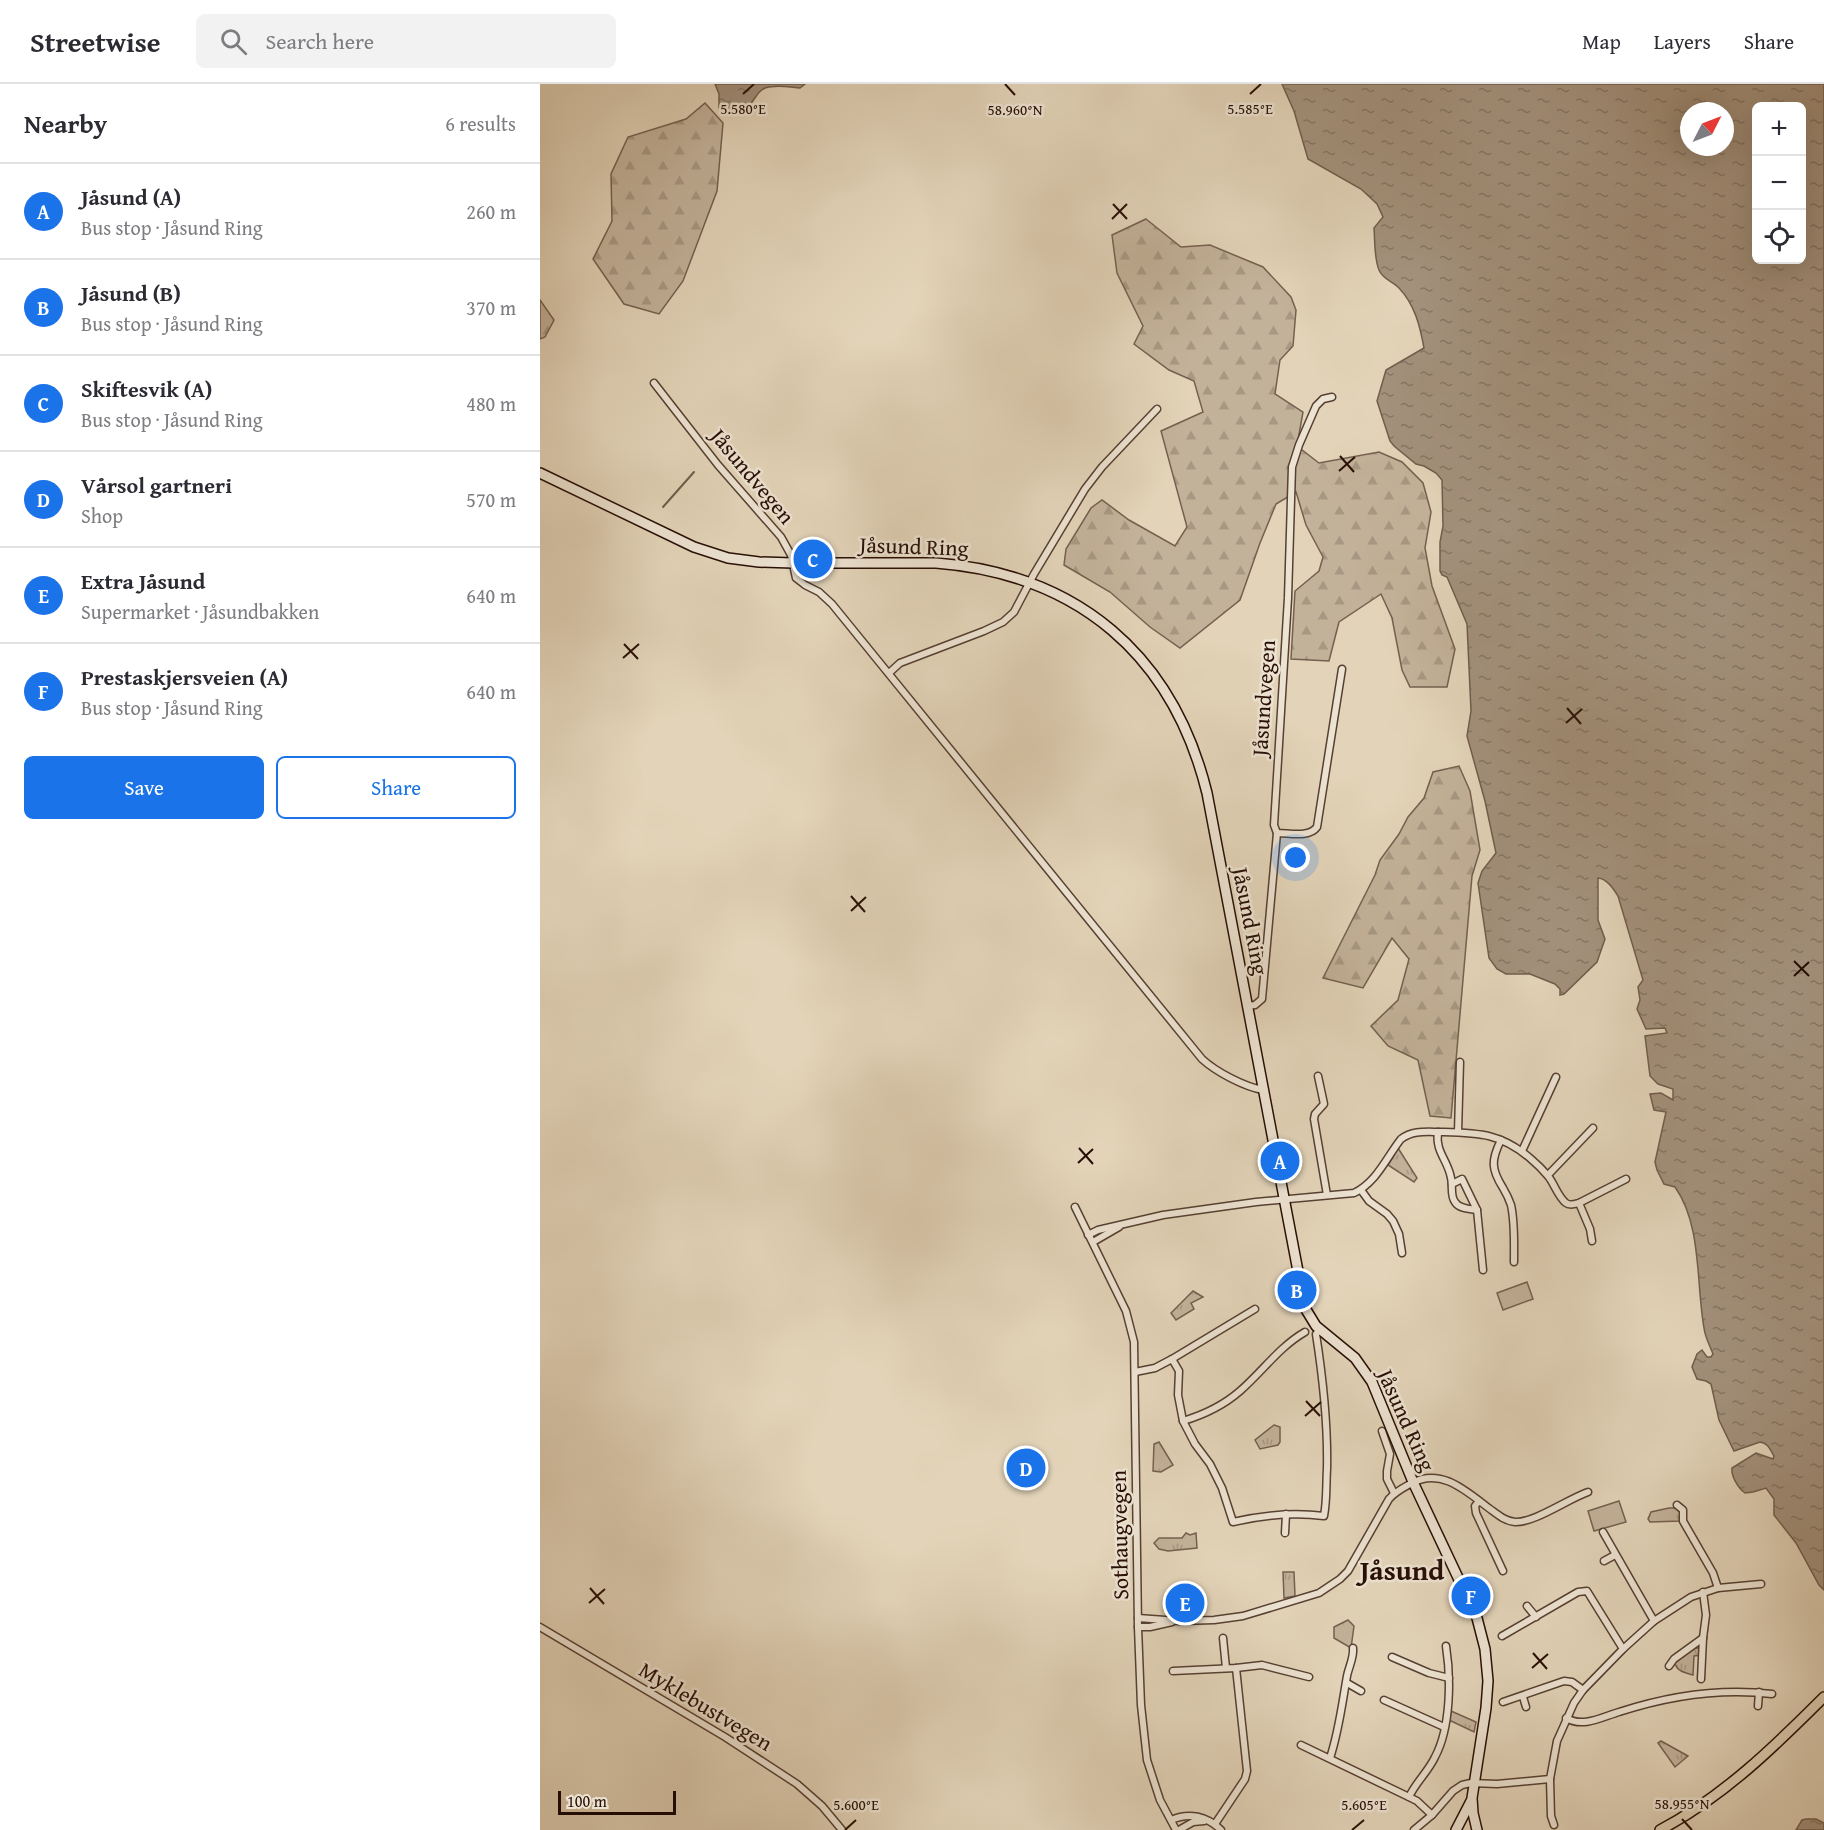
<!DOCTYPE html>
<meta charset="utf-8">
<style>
body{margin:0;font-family:"Gentium Book Plus",serif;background:#f2f2f3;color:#2b2b33}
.controls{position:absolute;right:18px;top:18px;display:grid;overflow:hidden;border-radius:9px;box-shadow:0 6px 24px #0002}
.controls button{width:54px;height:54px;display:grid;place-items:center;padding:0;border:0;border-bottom:2px solid #e1e1e2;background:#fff;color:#2b2b33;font:30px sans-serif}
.compass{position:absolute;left:1140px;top:18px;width:54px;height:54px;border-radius:50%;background:#fff;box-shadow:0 6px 24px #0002;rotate:48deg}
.scale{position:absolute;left:18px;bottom:15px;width:118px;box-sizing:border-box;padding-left:6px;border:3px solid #270e05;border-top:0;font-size:16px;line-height:21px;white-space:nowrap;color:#270e05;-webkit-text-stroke:4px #ede3d2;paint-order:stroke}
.you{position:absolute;left:756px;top:774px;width:21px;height:21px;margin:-15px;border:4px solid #fff;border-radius:50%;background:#1a73e8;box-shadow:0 0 0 9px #1a73e833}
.badge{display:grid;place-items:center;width:39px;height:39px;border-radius:50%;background:#1a73e8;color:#fff;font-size:20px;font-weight:700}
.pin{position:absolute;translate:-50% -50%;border:3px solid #fff;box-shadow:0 2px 6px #0006}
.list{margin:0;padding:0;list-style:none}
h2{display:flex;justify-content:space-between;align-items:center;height:78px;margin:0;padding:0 24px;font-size:26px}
h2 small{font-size:20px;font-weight:400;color:#7c7c81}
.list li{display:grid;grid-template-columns:39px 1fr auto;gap:18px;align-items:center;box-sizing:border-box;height:96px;padding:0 24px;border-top:2px solid #e1e1e2}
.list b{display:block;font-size:22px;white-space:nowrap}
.list p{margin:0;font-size:20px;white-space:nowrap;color:#7c7c81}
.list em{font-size:20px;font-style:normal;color:#7c7c81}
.actions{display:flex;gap:12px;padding:18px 24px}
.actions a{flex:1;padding:14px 0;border:2px solid #1a73e8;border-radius:9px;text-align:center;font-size:21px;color:#1a73e8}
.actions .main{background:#1a73e8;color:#fff}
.icon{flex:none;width:33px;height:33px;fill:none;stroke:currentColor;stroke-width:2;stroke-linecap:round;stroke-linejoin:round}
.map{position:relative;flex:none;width:1284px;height:1746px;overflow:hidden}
header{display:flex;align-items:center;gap:36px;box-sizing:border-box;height:84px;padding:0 30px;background:#fff;border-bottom:2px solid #e1e1e2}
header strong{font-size:28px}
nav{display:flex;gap:33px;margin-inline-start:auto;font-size:21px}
.search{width:420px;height:54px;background:#f2f2f3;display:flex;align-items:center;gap:15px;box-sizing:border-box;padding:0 21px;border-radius:9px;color:#7c7c81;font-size:22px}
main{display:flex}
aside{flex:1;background:#fff}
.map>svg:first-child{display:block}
.grass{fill:url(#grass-tufts);stroke:#756050;stroke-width:1.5}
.forest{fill:url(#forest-firs);stroke:#756050;stroke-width:1.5}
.garden{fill:#c3b29a;stroke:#756050;stroke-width:1.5}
.water{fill:url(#water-ripples);stroke:#715d4c;stroke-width:1.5;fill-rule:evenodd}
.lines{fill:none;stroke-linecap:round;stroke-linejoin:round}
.stream{stroke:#715d4c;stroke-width:2}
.minor-casing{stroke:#564032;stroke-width:9}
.secondary-casing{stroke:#270e05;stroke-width:12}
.primary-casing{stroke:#270e05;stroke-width:12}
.minor{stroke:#ede3d2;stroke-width:6}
.secondary{stroke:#ede3d2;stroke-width:9}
.primary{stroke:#e3d4b9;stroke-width:9}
.ticks{fill:none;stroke:#270e05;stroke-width:2}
.labels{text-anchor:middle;stroke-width:5;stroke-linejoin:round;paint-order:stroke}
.street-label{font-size:22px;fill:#270e05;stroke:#ede3d2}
.district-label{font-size:28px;font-weight:bold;fill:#270e05;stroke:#ede3d2}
.ticks-label{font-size:15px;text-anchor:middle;fill:#270e05;stroke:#ede3d2;stroke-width:5;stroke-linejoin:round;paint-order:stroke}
</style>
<header>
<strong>Streetwise</strong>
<div class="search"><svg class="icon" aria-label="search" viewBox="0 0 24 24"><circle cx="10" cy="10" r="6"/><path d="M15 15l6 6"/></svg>Search here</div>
<nav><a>Map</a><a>Layers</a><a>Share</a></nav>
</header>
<main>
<aside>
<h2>Nearby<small>6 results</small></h2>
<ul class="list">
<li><span class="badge">A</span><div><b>Jåsund (A)</b><p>Bus stop · Jåsund Ring</p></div><em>260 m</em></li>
<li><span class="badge">B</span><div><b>Jåsund (B)</b><p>Bus stop · Jåsund Ring</p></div><em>370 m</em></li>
<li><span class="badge">C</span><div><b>Skiftesvik (A)</b><p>Bus stop · Jåsund Ring</p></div><em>480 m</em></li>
<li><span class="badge">D</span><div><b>Vårsol gartneri</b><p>Shop</p></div><em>570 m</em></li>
<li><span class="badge">E</span><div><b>Extra Jåsund</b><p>Supermarket · Jåsundbakken</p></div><em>640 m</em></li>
<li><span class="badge">F</span><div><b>Prestaskjersveien (A)</b><p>Bus stop · Jåsund Ring</p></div><em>640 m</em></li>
</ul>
<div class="actions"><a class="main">Save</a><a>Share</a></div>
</aside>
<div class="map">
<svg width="1284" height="1746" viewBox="0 0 1284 1746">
<defs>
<pattern id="grass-tufts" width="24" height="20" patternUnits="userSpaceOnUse" patternTransform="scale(1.5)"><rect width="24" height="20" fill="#c3b29a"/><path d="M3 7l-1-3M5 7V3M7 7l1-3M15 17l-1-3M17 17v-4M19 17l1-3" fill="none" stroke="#a89883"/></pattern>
<pattern id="forest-firs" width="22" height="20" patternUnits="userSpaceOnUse" patternTransform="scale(1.5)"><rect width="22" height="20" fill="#c3b29a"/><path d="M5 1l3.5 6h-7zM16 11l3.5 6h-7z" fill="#a89883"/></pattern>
<pattern id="water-ripples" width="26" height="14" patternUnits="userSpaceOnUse" patternTransform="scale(1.5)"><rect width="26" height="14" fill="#a3917c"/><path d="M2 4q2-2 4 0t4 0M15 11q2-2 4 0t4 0" fill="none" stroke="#857564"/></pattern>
</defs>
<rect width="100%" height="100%" fill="#e3d4b9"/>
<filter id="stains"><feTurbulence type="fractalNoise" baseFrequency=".00333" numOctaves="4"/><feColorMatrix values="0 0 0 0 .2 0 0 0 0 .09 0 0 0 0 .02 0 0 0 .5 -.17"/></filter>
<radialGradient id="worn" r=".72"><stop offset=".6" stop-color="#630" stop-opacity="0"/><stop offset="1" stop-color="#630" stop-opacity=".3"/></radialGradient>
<g class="grass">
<polygon points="858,1064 877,1094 874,1098 848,1081"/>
<polygon points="653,1207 663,1213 651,1219 654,1225 636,1236 631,1229"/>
<polygon points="734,1341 740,1343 740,1358 738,1361 720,1365 715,1356"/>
<polygon points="619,1358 633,1381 621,1388 613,1387 614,1360"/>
<polygon points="1129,1424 1135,1424 1140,1426 1141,1437 1110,1438 1108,1435 1111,1428"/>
<polygon points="646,1449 650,1451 656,1449 657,1464 628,1467 619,1465 614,1459 619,1454 642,1454"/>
<polygon points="743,1488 754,1488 755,1512 744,1514"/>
<polygon points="808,1536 814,1542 811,1564 794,1554 794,1543"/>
<path d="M1153,1564H1158L1161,1568V1571L1154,1572L1153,1591C1146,1589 1136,1587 1135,1579Z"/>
<polygon points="911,1627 936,1638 934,1648 909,1636"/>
<polygon points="1121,1657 1148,1672 1135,1683 1118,1659"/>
</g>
<g class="forest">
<polygon points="165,19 183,39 177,107 143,197 119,230 84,220 53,175 72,137 71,90 88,53 146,35"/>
<polygon points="606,135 641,163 670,161 723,183 751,213 756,226 753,262 740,276 735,310 763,328 757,362 779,379 839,368 862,378 883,399 891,428 885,464 892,502 915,565 907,603 870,603 862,586 852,534 841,510 799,538 789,577 751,575 755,507 779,487 783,473 766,441 756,408 736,420 720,459 700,516 640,564 610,543 570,508 524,481 526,465 551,424 562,416 589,436 635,462 647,443 621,347 663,328 654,297 629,286 594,260 603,242 577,189 572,151"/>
<polygon points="0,216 14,236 5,253 0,255"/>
<polygon points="919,682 930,707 940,766 932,792 911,1034 890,1032 878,976 848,962 831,942 858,916 869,875 852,854 823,904 783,894 835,791 840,776 859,750 868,733 884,714 893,688"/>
</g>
<g class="garden">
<polygon points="987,1198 993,1215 963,1226 957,1209"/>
<polygon points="1079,1417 1086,1438 1054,1447 1048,1427"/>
</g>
<g class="water">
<path d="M175,0H265L260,4C249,3 236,0 225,4C216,8 215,17 208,22C202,26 192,28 184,28L179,24V10Z"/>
<path d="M742,0H1284V1506L1279,1501L1256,1459L1234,1431V1415L1226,1404L1213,1408L1205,1409C1198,1404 1191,1392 1192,1384L1216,1369L1233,1375L1234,1372C1230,1365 1228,1359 1220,1358L1194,1367L1179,1336L1171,1300L1166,1297L1157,1295L1152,1283L1157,1270L1162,1266L1167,1273H1171L1173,1270C1170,1262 1165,1253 1164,1244C1156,1199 1162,1141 1135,1103L1124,1100L1117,1086L1115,1078L1126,1028L1114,1026L1110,1010L1121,1009L1133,1016V1005L1118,1000L1110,992L1105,952L1127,949L1125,944L1106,945L1097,925L1100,916L1098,903L1103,896L1078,812C1073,804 1067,795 1058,794V836L1065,855L1057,878L1024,910L1020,911V905L1015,900L990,890H966L957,885L949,874L938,799L942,787L956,769L945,717L927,652L931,627L927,540L907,493L902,491L900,487V458L903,442L902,396L896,389L884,382L876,380L854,362L850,357L837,317L846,286L884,264C880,242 875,221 859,204C853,197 843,196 839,186C834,174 835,157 834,144L843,133L837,120L821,105L768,75L754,27ZM1262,22V176H1216V22ZM1149,27H1185V63H1149Z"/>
<polygon points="1266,1735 1276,1735 1284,1739 1284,1746 1256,1746 1262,1736"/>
</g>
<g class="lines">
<polyline class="stream" points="123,423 154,388"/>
<defs>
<g id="minor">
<path d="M114,299L178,381L241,453L251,471L256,494L265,501L279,508L292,520L662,975C676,988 705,1003 723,1006"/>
<polyline points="349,589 360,579 444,547 463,538 474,528 494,490 545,405 562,383 617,325"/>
<path d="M737,749C750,749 769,754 777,743L802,585"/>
<polyline points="707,922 715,921 722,915 737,749 734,741 748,514 752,383 759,361 776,322 783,315 792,313"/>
<polyline points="778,992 784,1020 775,1030 774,1035 787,1111"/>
<path d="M898,1048C895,1068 908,1076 911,1094C913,1102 910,1112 915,1118C919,1125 930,1125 937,1126"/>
<polyline points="918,1048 920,978"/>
<path d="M961,1056C951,1076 951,1085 963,1104C966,1109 969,1115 971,1121C975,1139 974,1159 974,1178"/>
<polyline points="982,1067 1016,993"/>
<polyline points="1008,1091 1053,1044"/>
<polyline points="912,1100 922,1095 937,1126 943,1186"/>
<polyline points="821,1106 829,1117 847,1130 853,1137 859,1150 862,1169"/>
<polyline points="1039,1119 1050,1145 1052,1157"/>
<polyline points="535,1123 586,1227 594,1258 598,1543 601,1621 607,1676 620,1716 636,1746"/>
<path d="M548,1151L558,1146L623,1131L716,1118L814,1109C837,1098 846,1074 861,1055C873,1046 886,1048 901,1048C939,1049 961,1049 991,1075C997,1080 1003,1086 1008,1092C1014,1099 1018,1113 1026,1119C1030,1122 1035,1120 1039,1119L1086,1095"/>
<polyline points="553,1158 579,1143"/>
<path d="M632,1275L639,1287L638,1311L643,1337L655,1360L670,1380L682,1404L693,1438C723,1431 753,1428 784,1432C787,1416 786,1401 787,1385C788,1340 783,1295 776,1250L780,1245"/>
<polyline points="595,1288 615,1284 632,1275 715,1225"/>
<path d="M643,1337C663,1331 684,1321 700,1307C723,1287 739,1263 765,1248"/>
<polyline points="842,1347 850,1370 847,1387 847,1395 854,1409"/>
<polyline points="939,1417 935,1422 936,1429 963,1487"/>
<polyline points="1137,1421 1143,1426 1143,1437 1173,1489 1178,1504"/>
<polyline points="1063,1448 1114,1537"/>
<polyline points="745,1449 746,1430"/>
<polyline points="1064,1477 1075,1471"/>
<polyline points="987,1522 996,1533"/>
<path d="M598,1534L639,1537L674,1536L703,1532L779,1509L800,1495L808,1487L849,1415C856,1407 863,1404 872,1399C902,1383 927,1408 950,1425C958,1431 965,1437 975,1438C994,1439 1028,1415 1048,1408"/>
<polyline points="0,1543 185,1653 257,1700 282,1722 302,1746"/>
<polyline points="598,1543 610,1543 632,1538"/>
<polyline points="962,1552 1038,1508 1047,1507 1083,1565"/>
<polyline points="683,1554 686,1584"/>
<polyline points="852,1573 889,1589 909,1594"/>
<polyline points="1129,1582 1134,1575 1163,1554"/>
<polyline points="633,1587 696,1584 722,1581 769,1593"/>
<polyline points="1161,1595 1163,1554 1166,1531 1163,1508"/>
<polyline points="807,1599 821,1607"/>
<polyline points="983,1613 986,1623"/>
<polyline points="844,1616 904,1643"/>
<polyline points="963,1618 1024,1597 1032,1598 1043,1606"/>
<polyline points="1218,1622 1219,1608"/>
<path d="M1026,1634C1043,1644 1062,1633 1079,1628C1128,1612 1181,1604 1232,1610"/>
<polyline points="761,1661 869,1713 877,1717 892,1731"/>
<path d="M790,1674C799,1647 802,1620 807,1592C809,1582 814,1574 813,1564"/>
<polyline points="1010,1695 1011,1732 1014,1741"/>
<path d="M869,1713C876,1698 888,1688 895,1673C911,1643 911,1594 906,1562"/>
<path d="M631,1736C649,1728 667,1732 681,1746"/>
<polyline points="675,1740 705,1695 707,1687 696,1584"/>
<polyline points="639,1746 653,1738 664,1737"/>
<polyline points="874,1746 892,1731 913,1707 922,1701 931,1699 957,1700 1010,1695 1017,1657 1034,1619 1043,1606 1083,1565 1114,1537 1151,1513 1178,1504 1221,1500"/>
</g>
<g id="secondary">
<path d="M0,389L154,463L188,474L219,478L253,479H396C538,490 633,571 667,709L765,1224L776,1242L815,1274L832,1298L873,1398L937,1534L945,1565L948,1597L946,1624L932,1714L933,1729L937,1746"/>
<polyline points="916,1746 931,1717"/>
</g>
<path id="primary" d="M1120,1746C1183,1713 1234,1663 1284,1613"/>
</defs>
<use href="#minor" class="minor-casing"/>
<use href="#secondary" class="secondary-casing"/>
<use href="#primary" class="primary-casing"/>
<use href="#minor" class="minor"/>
<use href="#secondary" class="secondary"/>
<use href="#primary" class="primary"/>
</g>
<path class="ticks" d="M465,0L475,11M203,10L214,0M710,10L721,0M573,120L587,135M572,135L587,120M800,372L814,388M799,387L815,373M84,560L98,575M83,574L99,560M1027,624L1041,640M1026,639L1042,625M311,812L325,828M311,827L326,813M1254,877L1269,892M1254,892L1269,878M539,1064L553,1080M538,1079L553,1065M766,1317L780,1332M765,1332L781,1318M50,1504L64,1520M49,1519L65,1505M993,1569L1007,1585M992,1584L1008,1570M1142,1735L1152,1746M305,1746L316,1736M812,1746L824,1736"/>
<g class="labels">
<g class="street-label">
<text transform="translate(213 392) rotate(50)" y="8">Jåsundvegen</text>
<text transform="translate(374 462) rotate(2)" y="8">Jåsund Ring</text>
<text transform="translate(723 614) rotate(-86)" y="8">Jåsundvegen</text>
<text transform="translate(711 837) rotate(79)" y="8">Jåsund Ring</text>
<text transform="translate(867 1336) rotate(66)" y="8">Jåsund Ring</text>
<text transform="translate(579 1451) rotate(-91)" y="8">Sothaugvegen</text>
<text transform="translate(166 1622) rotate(31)" y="8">Myklebustvegen</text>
</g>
<g class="district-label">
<text x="862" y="1496">Jåsund</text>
</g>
</g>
<g class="ticks-label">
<text x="203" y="30">5.580°E</text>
<text x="710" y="30">5.585°E</text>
<text x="475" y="31">58.960°N</text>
<text x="1142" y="1725">58.955°N</text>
<text x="316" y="1726">5.600°E</text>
<text x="824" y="1726">5.605°E</text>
</g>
<rect width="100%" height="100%" filter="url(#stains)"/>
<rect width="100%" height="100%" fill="url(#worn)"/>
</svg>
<div class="controls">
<button>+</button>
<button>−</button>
<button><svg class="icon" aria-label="locate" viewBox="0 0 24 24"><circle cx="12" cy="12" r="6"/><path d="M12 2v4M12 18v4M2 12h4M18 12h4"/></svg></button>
</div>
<svg class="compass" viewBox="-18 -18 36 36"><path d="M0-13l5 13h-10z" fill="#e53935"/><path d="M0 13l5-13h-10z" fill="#7c7c81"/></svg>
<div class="scale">100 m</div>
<div class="you"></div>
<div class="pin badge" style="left:740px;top:1077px">A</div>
<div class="pin badge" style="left:757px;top:1206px">B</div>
<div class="pin badge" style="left:273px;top:475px">C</div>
<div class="pin badge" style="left:486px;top:1384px">D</div>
<div class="pin badge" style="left:645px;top:1519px">E</div>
<div class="pin badge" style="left:931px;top:1512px">F</div>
</div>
</main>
